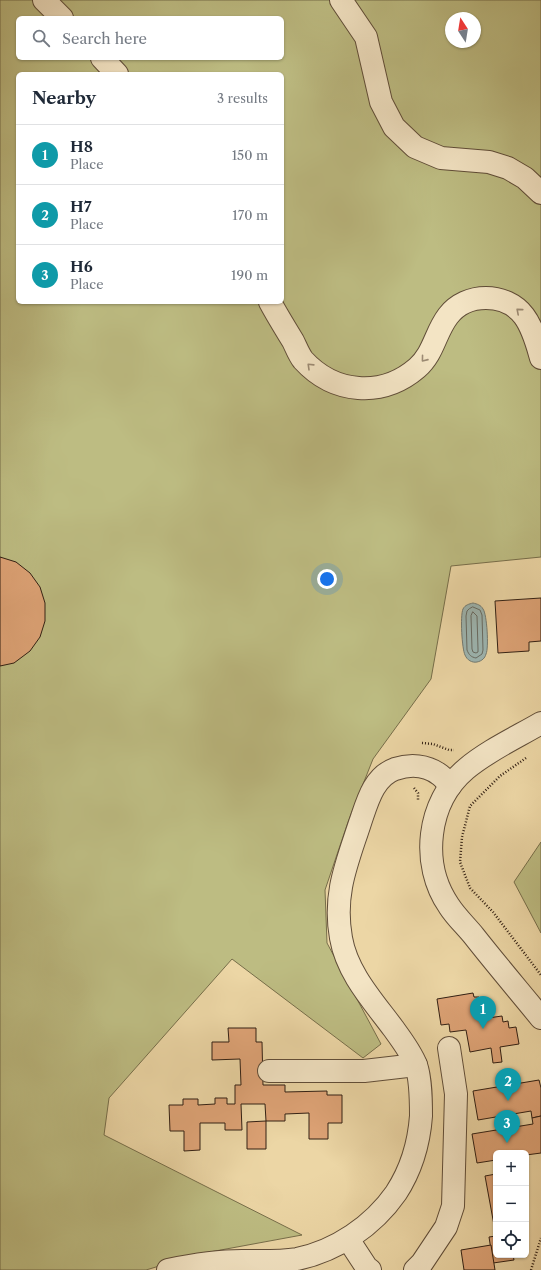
<!DOCTYPE html>
<meta charset="utf-8">
<style>
body{margin:0;font-family:"Libre Caslon Text",serif;background:#f6f6f7;color:#1f2937}
.controls{position:absolute;right:12px;bottom:12px;display:grid;overflow:hidden;border-radius:6px;box-shadow:0 1px 3px #0004}
.controls button{width:36px;height:36px;display:grid;place-items:center;padding:0;border:0;border-bottom:1px solid #e0e1e3;background:#fff;color:#1f2937;font:20px sans-serif}
.compass{position:absolute;left:445px;top:12px;width:36px;height:36px;border-radius:50%;background:#fff;box-shadow:0 1px 3px #0004;rotate:348deg}
.you{position:absolute;left:327px;top:579px;width:14px;height:14px;margin:-10px;border:3px solid #fff;border-radius:50%;background:#1a73e8;box-shadow:0 0 0 6px #1a73e833}
.badge{display:grid;place-items:center;width:26px;height:26px;border-radius:50%;background:#8f2418;color:#fff;font-size:13px;font-weight:700}
.pin{position:absolute;translate:-50% -33px;filter:drop-shadow(0 1px 2px #0008)}
.pin::after{content:'';position:absolute;top:21px;width:14px;height:12px;background:inherit;clip-path:polygon(0 0,100% 0,50% 100%)}
.list{margin:0;padding:0;list-style:none}
h2{display:flex;justify-content:space-between;align-items:center;height:52px;margin:0;padding:0 16px;font-size:17px}
h2 small{font-size:13px;font-weight:400;color:#747a83}
.list li{display:grid;grid-template-columns:26px 1fr auto;gap:12px;align-items:center;box-sizing:border-box;height:60px;padding:0 16px;border-top:1px solid #e0e1e3}
.list b{display:block;font-size:15px;white-space:nowrap}
.list p{margin:0;font-size:13px;white-space:nowrap;color:#747a83}
.list em{font-size:13px;font-style:normal;color:#747a83}
.icon{flex:none;width:22px;height:22px;fill:none;stroke:currentColor;stroke-width:2;stroke-linecap:round;stroke-linejoin:round}
.map{position:relative;flex:none;width:541px;height:1270px;overflow:hidden}
.search{position:absolute;background:#fff;box-shadow:0 1px 3px #0004;left:16px;top:16px;width:268px;height:44px;display:flex;align-items:center;gap:10px;box-sizing:border-box;padding:0 14px;border-radius:6px;color:#747a83;font-size:15px}
.panel{position:absolute;background:#fff;box-shadow:0 1px 3px #0004;left:16px;top:72px;width:268px;height:232px;border-radius:6px}
.map>svg:first-child{display:block}
.green{fill:#bdbc82;stroke:#776e4a;fill-rule:evenodd}
.water{fill:#9db6b2;stroke:#727a72}
.lines{fill:none;stroke-linecap:round;stroke-linejoin:round}
.shore{stroke:#676a62;stroke-width:1}
.building{fill:#dea376;stroke:#311f13}
.minor-casing{stroke:#604d38;stroke-width:24}
.path{stroke:#311f13;stroke-width:2.5;stroke-dasharray:1 2;stroke-linecap:butt}
.minor{stroke:#f3e4c4;stroke-width:22}
.oneway{stroke:#9c8b74}
</style>
<div class="map">
<svg width="541" height="1270" viewBox="0 0 541 1270">
<rect width="100%" height="100%" fill="#ecd6a5"/>
<filter id="stains"><feTurbulence type="fractalNoise" baseFrequency=".005" numOctaves="4"/><feColorMatrix values="0 0 0 0 .2 0 0 0 0 .09 0 0 0 0 .02 0 0 0 .5 -.17"/></filter>
<radialGradient id="worn" r=".72"><stop offset=".6" stop-color="#630" stop-opacity="0"/><stop offset="1" stop-color="#630" stop-opacity=".3"/></radialGradient>
<g class="green">
<path d="M0,0H541V557L451,566L431,679L373,759L348,822L325,890L327,943L381,1044L363,1058L232,959L109,1098L104,1135L302,1235L199,1254L146,1270H0ZM18,18H282V58H18ZM451,18H475V42H451ZM18,74H282V302H18Z"/>
<polygon points="541,842 541,933 514,882"/>
</g>
<path class="water" d="M473,603C477,604 481,605 483,609C487,614 489,648 486,654C485,658 482,661 477,662C472,663 467,660 465,655C462,649 460,616 463,609C465,605 469,604 473,603Z"/>
<g class="lines">
<g class="shore">
<path d="M473,607L480,610L482,615L483,650L482,654L476,658C471,657 469,655 467,650L466,616L467,611L469,609Z"/>
<polygon points="473,612 477,616 478,649 478,652 476,653 473,652 472,649 471,616"/>
</g>
</g>
<g class="building">
<polygon points="0,557 16,562 30,573 40,587 45,603 45,621 40,637 30,651 14,663 0,666"/>
<polygon points="541,598 541,641 529,642 529,651 498,653 495,601"/>
<polygon points="473,993 474,997 479,997 480,1002 486,1001 488,1018 502,1016 503,1022 508,1021 509,1028 516,1027 519,1044 500,1047 502,1062 493,1063 491,1048 470,1052 466,1030 450,1032 449,1024 441,1025 437,999"/>
<polygon points="228,1028 256,1028 256,1042 262,1042 263,1085 285,1085 285,1092 327,1091 327,1095 342,1095 342,1123 328,1123 328,1139 309,1139 309,1113 285,1114 285,1121 266,1121 265,1104 241,1104 242,1130 225,1130 225,1123 200,1123 200,1150 184,1151 184,1131 170,1131 169,1105 183,1105 183,1099 198,1099 198,1105 215,1104 215,1098 227,1098 227,1104 235,1104 235,1085 241,1085 240,1059 212,1060 212,1042 229,1042"/>
<polygon points="539,1080 541,1088 541,1116 532,1118 531,1111 478,1120 473,1091"/>
<polygon points="541,1116 541,1153 526,1155 526,1153 496,1153 496,1160 477,1163 472,1134 533,1124 532,1118"/>
<polygon points="266,1121 266,1149 247,1149 247,1122"/>
<polygon points="496,1174 496,1255 513,1255 514,1260 493,1263 489,1237 496,1236 485,1176"/>
<polygon points="491,1245 495,1270 464,1270 461,1250"/>
</g>
<g class="lines">
<defs>
<g id="minor">
<polyline points="44,0 62,18"/>
<polyline points="341,0 366,37 381,102 394,127 415,147 441,158 489,162 508,168 525,178 541,193"/>
<polyline points="102,58 117,74"/>
<path d="M270,302C277,315 285,328 293,341C296,347 299,355 303,360C334,394 382,398 417,368C434,353 435,333 448,316C466,292 506,292 524,316C533,328 537,344 541,358"/>
<path d="M541,723C517,737 487,751 466,769C427,802 420,864 449,906C456,917 466,926 474,936C496,964 519,991 541,1018"/>
<polyline points="269,1071 364,1071 416,1065"/>
<polyline points="348,1239 367,1268 370,1270"/>
<path d="M168,1270C192,1265 217,1261 242,1261C260,1261 278,1262 297,1259C336,1251 373,1226 396,1193C411,1170 419,1143 421,1116C421,1101 421,1079 416,1065C411,1052 401,1039 393,1028C373,1001 347,973 341,938C333,894 347,863 360,823C367,803 373,777 395,769C410,764 427,765 440,775C444,778 447,782 450,786"/>
<polyline points="415,1270 422,1263 446,1227 453,1206 456,1094 449,1048"/>
</g>
</defs>
<use href="#minor" class="minor-casing"/>
<g class="path">
<polyline points="422,743 433,744 449,750 454,750"/>
<polyline points="526,758 500,776 470,806 462,837 460,862 470,888 493,912 541,975"/>
<polyline points="414,788 418,793 418,800"/>
<polyline points="531,1270 541,1238"/>
</g>
<use href="#minor" class="minor"/>
</g>
<defs><path id="oneway-chevron" d="M-2-3.5L2.5 0L-2 3.5" fill="none" stroke-width="1.6" stroke-linecap="round" stroke-linejoin="round"/></defs>
<g class="oneway">
<use href="#oneway-chevron" transform="translate(519 311) rotate(-139)"/>
<use href="#oneway-chevron" transform="translate(424 359) rotate(129)"/>
<use href="#oneway-chevron" transform="translate(310 366) rotate(-136)"/>
</g>
<rect width="100%" height="100%" filter="url(#stains)"/>
<rect width="100%" height="100%" fill="url(#worn)"/>
</svg>
<div class="controls">
<button>+</button>
<button>−</button>
<button><svg class="icon" aria-label="locate" viewBox="0 0 24 24"><circle cx="12" cy="12" r="6"/><path d="M12 2v4M12 18v4M2 12h4M18 12h4"/></svg></button>
</div>
<svg class="compass" viewBox="-18 -18 36 36"><path d="M0-13l5 13h-10z" fill="#e53935"/><path d="M0 13l5-13h-10z" fill="#747a83"/></svg>
<div class="you"></div>
<div class="pin badge" style="left:483px;top:1029px;background:#0f9aa8">1</div>
<div class="pin badge" style="left:508px;top:1101px;background:#0f9aa8">2</div>
<div class="pin badge" style="left:507px;top:1143px;background:#0f9aa8">3</div>
<div class="search"><svg class="icon" aria-label="search" viewBox="0 0 24 24"><circle cx="10" cy="10" r="6"/><path d="M15 15l6 6"/></svg>Search here</div>
<section class="panel">
<h2>Nearby<small>3 results</small></h2>
<ul class="list">
<li><span class="badge" style="background:#0f9aa8">1</span><div><b>H8</b><p>Place</p></div><em>150 m</em></li>
<li><span class="badge" style="background:#0f9aa8">2</span><div><b>H7</b><p>Place</p></div><em>170 m</em></li>
<li><span class="badge" style="background:#0f9aa8">3</span><div><b>H6</b><p>Place</p></div><em>190 m</em></li>
</ul>
</section>
</div>
